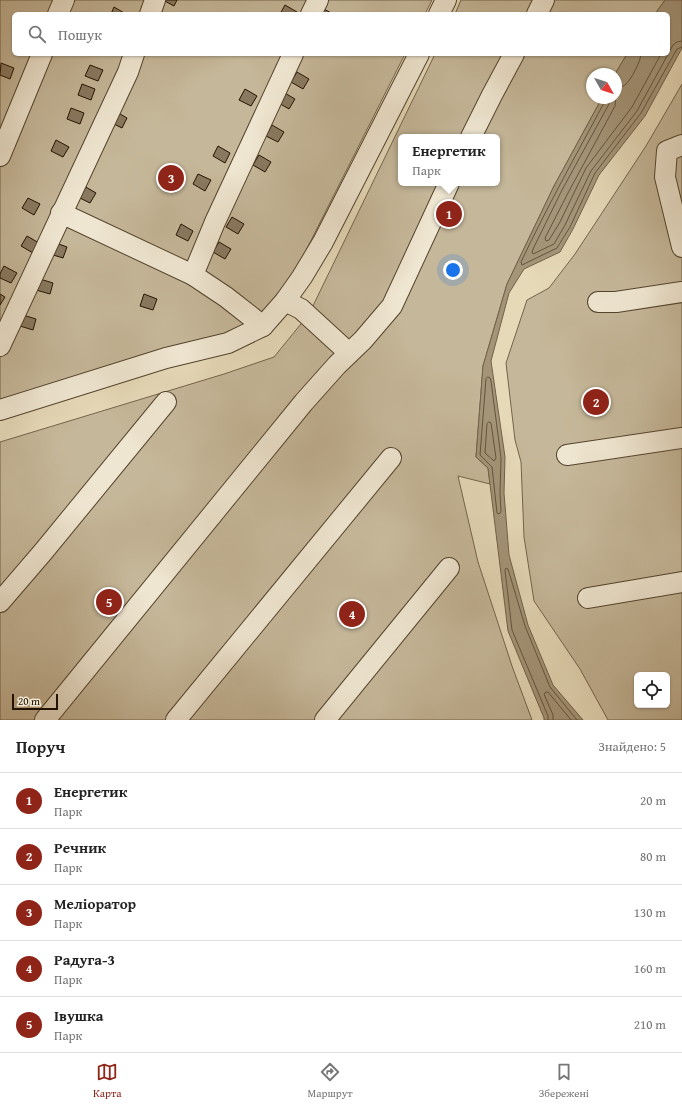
<!DOCTYPE html>
<html lang="uk">
<meta charset="utf-8">
<style>
body{margin:0;font-family:"Gentium Book Plus",serif;background:#f2f2f2;color:#222}
.controls{position:absolute;right:12px;bottom:12px;display:grid;overflow:hidden;border-radius:6px;box-shadow:0 1px 3px #0004}
.controls button{width:36px;height:36px;display:grid;place-items:center;padding:0;border:0;border-bottom:1px solid #e0e0e0;background:#fff;color:#222;font:20px sans-serif}
.compass{position:absolute;left:586px;top:68px;width:36px;height:36px;border-radius:50%;background:#fff;box-shadow:0 1px 3px #0004;rotate:129deg}
.scale{position:absolute;left:12px;bottom:10px;width:46px;box-sizing:border-box;padding-left:4px;border:2px solid #241200;border-top:0;font-size:11px;line-height:14px;white-space:nowrap;color:#241200;-webkit-text-stroke:3px #efe6d1;paint-order:stroke}
.you{position:absolute;left:453px;top:270px;width:14px;height:14px;margin:-10px;border:3px solid #fff;border-radius:50%;background:#1a73e8;box-shadow:0 0 0 6px #1a73e833}
.badge{display:grid;place-items:center;width:26px;height:26px;border-radius:50%;background:#8f2418;color:#fff;font-size:13px;font-weight:700}
.pin{position:absolute;translate:-50% -50%;border:2px solid #fff;box-shadow:0 1px 4px #0006}
.popup{position:absolute;left:398px;top:134px;width:102px;height:52px;box-sizing:border-box;display:grid;place-content:center;border-radius:6px;background:#fff;filter:drop-shadow(0 1px 3px #0005);font-size:13px;white-space:nowrap;color:#767676}
.popup b{font-size:15px;color:#222}
.popup::after{content:'';position:absolute;left:50%;top:100%;margin-left:-8px;border:8px solid transparent;border-top-color:#fff}
.list{margin:0;padding:0;list-style:none}
h2{display:flex;justify-content:space-between;align-items:center;height:52px;margin:0;padding:0 16px;font-size:17px}
h2 small{font-size:13px;font-weight:400;color:#767676}
.list li{display:grid;grid-template-columns:26px 1fr auto;gap:12px;align-items:center;box-sizing:border-box;height:56px;padding:0 16px;border-top:1px solid #e0e0e0}
.list b{display:block;font-size:15px;white-space:nowrap}
.list p{margin:0;font-size:13px;white-space:nowrap;color:#767676}
.list em{font-size:13px;font-style:normal;color:#767676}
.icon{flex:none;width:22px;height:22px;fill:none;stroke:currentColor;stroke-width:2;stroke-linecap:round;stroke-linejoin:round}
.map{position:relative;flex:none;width:682px;height:720px;overflow:hidden}
.search{position:absolute;background:#fff;box-shadow:0 1px 3px #0004;left:12px;right:12px;top:12px;height:44px;display:flex;align-items:center;gap:10px;box-sizing:border-box;padding:0 14px;border-radius:6px;color:#767676;font-size:15px}
.sheet{height:332px;background:#fff}
nav{display:flex;justify-content:space-around;align-items:center;box-sizing:border-box;height:56px;border-top:1px solid #e0e0e0;background:#fff;font-size:11px;color:#767676}
nav a{display:grid;justify-items:center;gap:2px}
nav .on{color:#8f2418}
.map>svg:first-child{display:block}
.green{fill:#c5b799;stroke:#74644c;fill-rule:evenodd}
.water{fill:#a49579;stroke:#716149}
.lines{fill:none;stroke-linecap:round;stroke-linejoin:round}
.shore{stroke:#64543c;stroke-width:1}
.building{fill:#897960;stroke:#241200}
.minor-casing{stroke:#54442e;stroke-width:22}
.minor{stroke:#efe6d1;stroke-width:20}
</style>
<div class="map">
<svg width="682" height="720" viewBox="0 0 682 720">
<rect width="100%" height="100%" fill="#e6d9b8"/>
<filter id="stains"><feTurbulence type="fractalNoise" baseFrequency=".005" numOctaves="4"/><feColorMatrix values="0 0 0 0 .2 0 0 0 0 .09 0 0 0 0 .02 0 0 0 .5 -.17"/></filter>
<radialGradient id="worn" r=".72"><stop offset=".6" stop-color="#630" stop-opacity="0"/><stop offset="1" stop-color="#630" stop-opacity=".3"/></radialGradient>
<g class="green">
<polygon points="0,0 432,0 425,14 14,14 14,54 405,54 280,302 240,342 0,406"/>
<polygon points="461,0 665,0 655,14 455,14"/>
<path d="M435,54H627L615,74H592V98H602L554,186L507,284L483,366L476,457L488,468L490,484L458,476L478,562L512,666L532,720H0V442L224,374L274,357L309,314ZM401,137H497V183H401Z"/>
<path d="M682,84V720H608L580,669L534,601L524,537L521,462L515,440L506,363L527,300L549,288L575,254L646,146ZM637,675H667V705H637Z"/>
</g>
<polygon class="water" points="665,0 682,0 682,48 645,116 599,175 573,229 560,252 524,269 509,293 491,361 505,457 504,493 509,555 528,625 553,685 583,720 544,720 544,718 508,631 488,468 476,457 483,366 507,284 554,186 602,98 616,98 615,74 627,54 668,54 668,14 655,14"/>
<g class="lines">
<g class="shore">
<path d="M616,89C619,88 622,87 625,85C631,80 641,61 641,54"/>
<polyline points="616,95 615,106 568,193 545,238 546,241 549,240 560,222 586,168 632,107 661,54"/>
<path d="M605,98V101C576,155 547,207 521,262L522,265L557,248L570,227L595,173L641,113L677,49L682,47"/>
<polyline points="610,98 609,104 562,190 534,247 532,252 533,254 554,244 565,225 591,171 637,111 673,45 677,42 682,41"/>
<polygon points="488,377 490,378 491,381 501,458 500,493 501,512 499,514 497,513 492,467 480,455 486,379"/>
<polygon points="489,422 491,423 496,458 494,461 485,453 487,424"/>
<polyline points="548,720 548,716 512,630 505,570 506,568 508,569 525,626 550,687 577,720"/>
<polyline points="553,720 553,715 544,694 546,692 548,692 571,720"/>
</g>
</g>
<g class="building">
<polygon points="163,0 177,0 174,6"/>
<polygon points="285,5 297,12 296,14 280,14"/>
<polygon points="114,7 126,14 111,14"/>
<polygon points="322,8 333,14 318,14"/>
<polygon points="1,63 14,68 10,79 0,75"/>
<polygon points="90,65 103,70 98,81 85,76"/>
<polygon points="297,72 309,79 303,89 291,82"/>
<polygon points="82,84 95,89 91,100 78,95"/>
<polygon points="245,89 257,96 251,106 239,100"/>
<polygon points="283,92 295,99 289,109 277,102"/>
<polygon points="71,108 84,113 80,124 67,119"/>
<polygon points="115,111 127,118 122,128 110,122"/>
<polygon points="272,125 284,132 278,142 266,136"/>
<polygon points="56,140 69,147 63,157 51,151"/>
<polygon points="218,146 230,153 225,163 213,156"/>
<polygon points="259,155 271,162 265,172 253,165"/>
<polygon points="198,174 211,180 205,191 193,184"/>
<polygon points="84,186 96,193 90,203 78,197"/>
<polygon points="28,198 40,204 34,215 22,208"/>
<polygon points="232,217 244,224 238,234 226,227"/>
<polygon points="181,224 193,231 188,241 176,235"/>
<polygon points="27,236 39,243 33,253 21,246"/>
<polygon points="53,242 67,247 63,258 50,254"/>
<polygon points="219,242 231,249 225,259 213,252"/>
<polygon points="4,266 17,273 11,283 0,278 0,274"/>
<polygon points="40,279 53,283 50,294 36,290"/>
<polygon points="0,294 5,297 0,305"/>
<polygon points="144,294 157,299 153,310 140,306"/>
<polygon points="23,315 36,319 33,330 20,326"/>
</g>
<g class="lines">
<defs>
<g id="minor">
<polyline points="58,14 64,0"/>
<polyline points="150,14 155,0"/>
<polyline points="311,14 318,0"/>
<polyline points="439,14 446,0"/>
<polyline points="537,14 544,0"/>
<polyline points="471,137 492,95 514,54"/>
<polyline points="682,145 667,151 665,177 682,247"/>
<polyline points="0,156 42,54"/>
<polyline points="61,213 193,275 226,297 263,326"/>
<polyline points="193,275 215,222 293,54"/>
<polyline points="285,301 301,309 349,353"/>
<polyline points="598,302 616,302 682,292"/>
<polyline points="0,346 128,72 134,54"/>
<polyline points="0,410 166,358 228,343 263,326 285,301 302,277 323,242 419,54"/>
<polyline points="567,455 682,438"/>
<polyline points="588,598 682,582"/>
<polyline points="0,602 43,552 166,402"/>
<polyline points="45,720 304,402 337,365 363,340 392,306 449,183"/>
<polyline points="176,720 391,458"/>
<polyline points="325,720 449,568"/>
</g>
</defs>
<use href="#minor" class="minor-casing"/>
<use href="#minor" class="minor"/>
</g>
<rect width="100%" height="100%" filter="url(#stains)"/>
<rect width="100%" height="100%" fill="url(#worn)"/>
</svg>
<div class="controls">
<button><svg class="icon" aria-label="locate" viewBox="0 0 24 24"><circle cx="12" cy="12" r="6"/><path d="M12 2v4M12 18v4M2 12h4M18 12h4"/></svg></button>
</div>
<svg class="compass" viewBox="-18 -18 36 36"><path d="M0-13l5 13h-10z" fill="#e53935"/><path d="M0 13l5-13h-10z" fill="#767676"/></svg>
<div class="scale">20 m</div>
<div class="you"></div>
<div class="pin badge" style="left:449px;top:214px">1</div>
<div class="popup"><b>Енергетик</b>Парк</div>
<div class="pin badge" style="left:596px;top:402px">2</div>
<div class="pin badge" style="left:171px;top:178px">3</div>
<div class="pin badge" style="left:352px;top:614px">4</div>
<div class="pin badge" style="left:109px;top:602px">5</div>
<div class="search"><svg class="icon" aria-label="search" viewBox="0 0 24 24"><circle cx="10" cy="10" r="6"/><path d="M15 15l6 6"/></svg>Пошук</div>
</div>
<section class="sheet">
<h2>Поруч<small>Знайдено: 5</small></h2>
<ul class="list">
<li><span class="badge">1</span><div><b>Енергетик</b><p>Парк</p></div><em>20 m</em></li>
<li><span class="badge">2</span><div><b>Речник</b><p>Парк</p></div><em>80 m</em></li>
<li><span class="badge">3</span><div><b>Меліоратор</b><p>Парк</p></div><em>130 m</em></li>
<li><span class="badge">4</span><div><b>Радуга-3</b><p>Парк</p></div><em>160 m</em></li>
<li><span class="badge">5</span><div><b>Івушка</b><p>Парк</p></div><em>210 m</em></li>
</ul>
</section>
<nav>
<a class="on"><svg class="icon" aria-label="map" viewBox="0 0 24 24"><path d="M3 6l6-2 6 2 6-2v14l-6 2-6-2-6 2zM9 4v14M15 6v14"/></svg>Карта</a>
<a><svg class="icon" aria-label="directions" viewBox="0 0 24 24"><path d="M12 3l9 9-9 9-9-9zM9 14v-3h6M13 9l2 2-2 2"/></svg>Маршрут</a>
<a><svg class="icon" aria-label="saved" viewBox="0 0 24 24"><path d="M7 4h10v16l-5-4-5 4z"/></svg>Збережені</a>
</nav>
